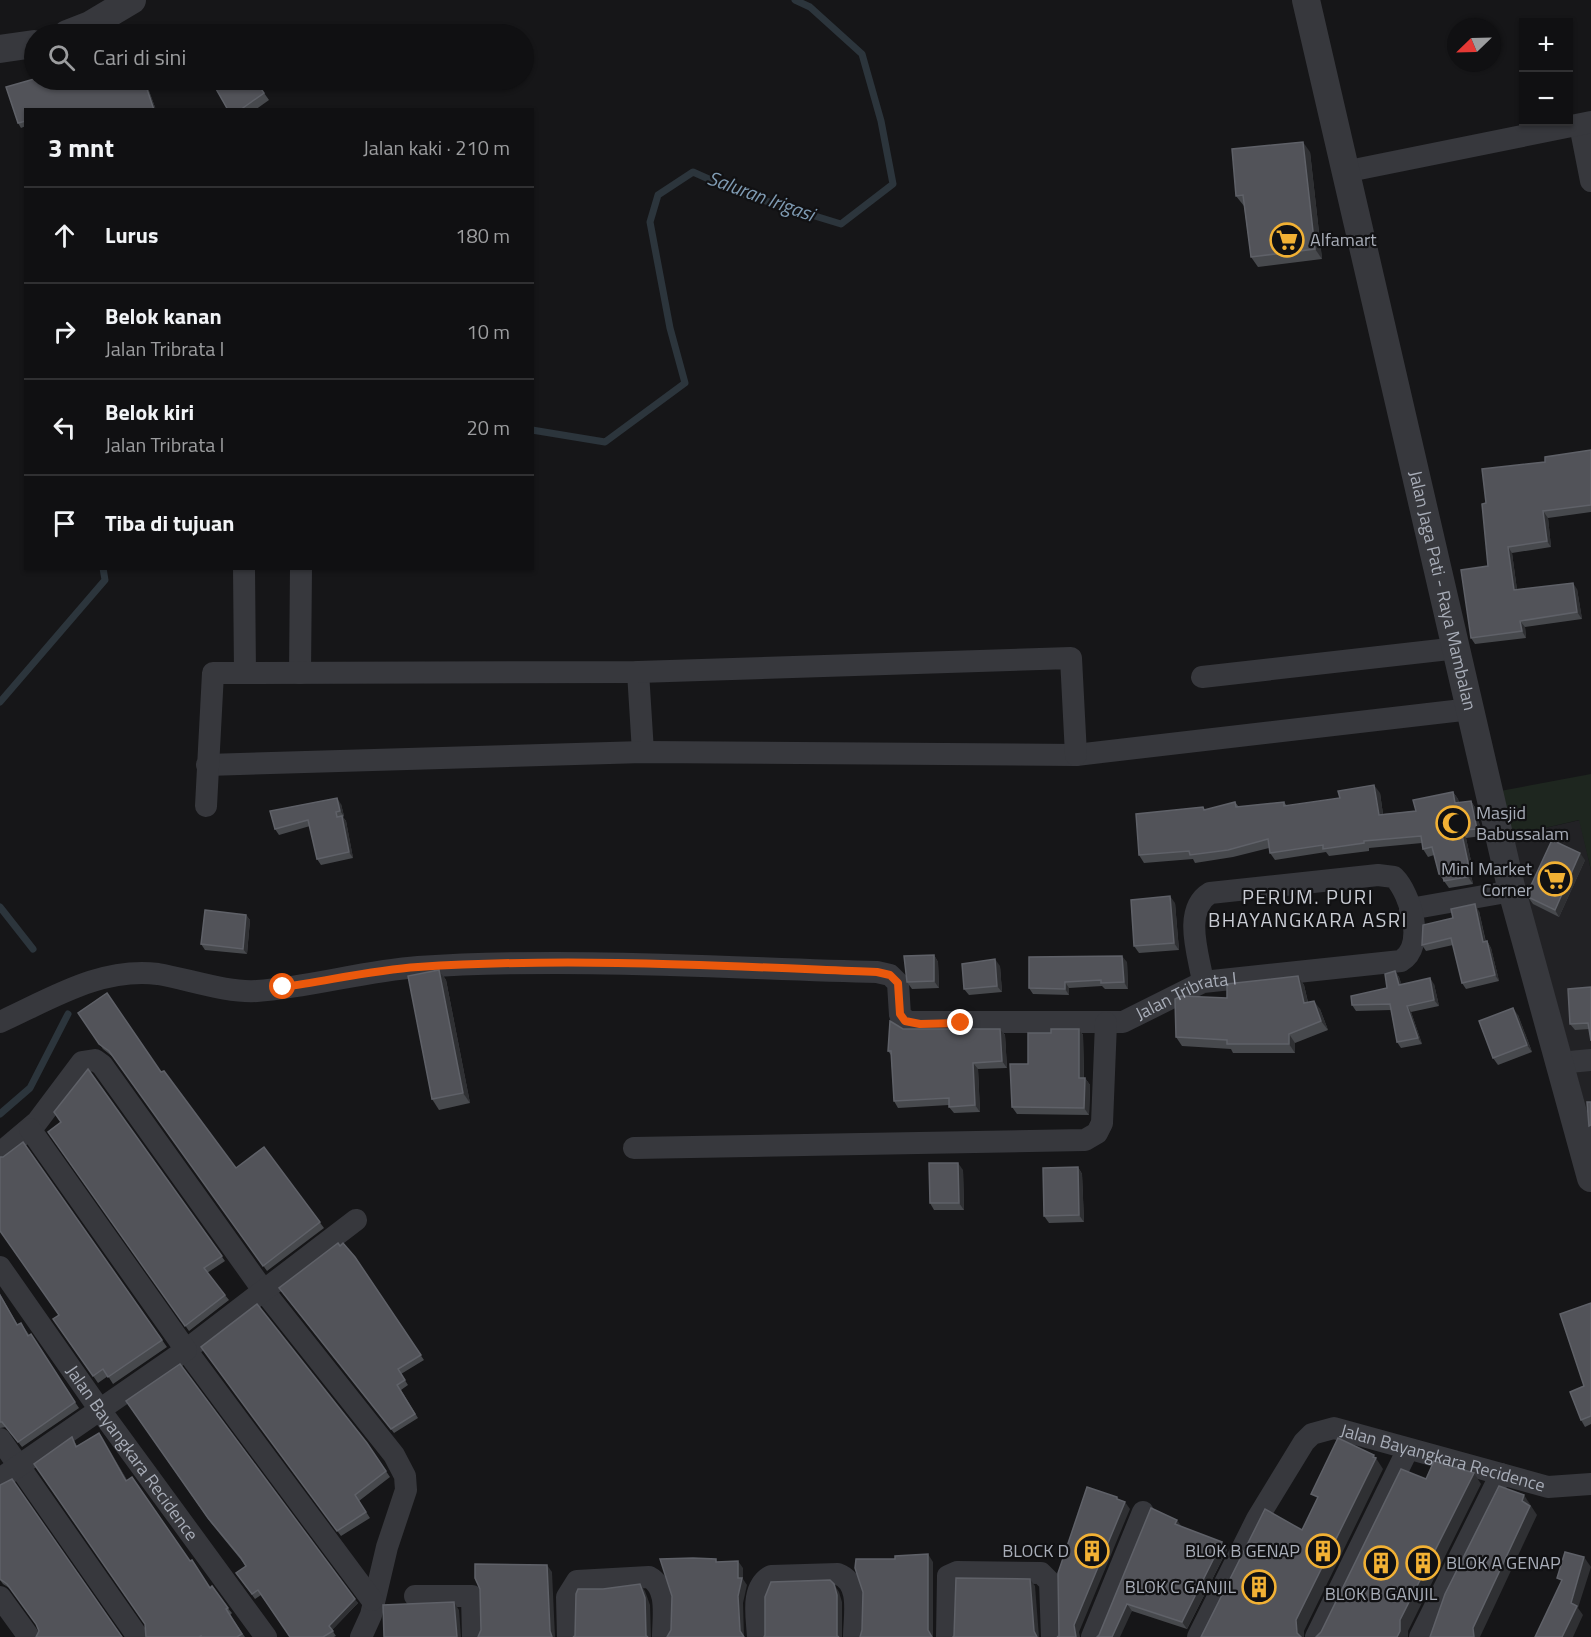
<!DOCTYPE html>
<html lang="id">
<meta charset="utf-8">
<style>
body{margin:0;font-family:"Titillium Web",sans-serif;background:#19191b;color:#f1f3f6}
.controls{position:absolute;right:18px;top:18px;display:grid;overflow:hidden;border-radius:0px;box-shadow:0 2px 4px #0004}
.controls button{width:54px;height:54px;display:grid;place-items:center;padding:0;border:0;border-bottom:2px solid #303032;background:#101012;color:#f1f3f6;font:30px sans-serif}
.compass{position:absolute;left:1447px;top:18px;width:54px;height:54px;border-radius:50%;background:#101012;box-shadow:0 2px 4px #0004;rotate:247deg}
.stop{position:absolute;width:18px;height:18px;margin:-14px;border:4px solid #ea580c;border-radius:50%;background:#fff}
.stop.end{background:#ea580c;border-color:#fff;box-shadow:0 2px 6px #0008}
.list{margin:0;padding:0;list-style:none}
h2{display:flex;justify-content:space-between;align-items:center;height:78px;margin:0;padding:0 24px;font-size:26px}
h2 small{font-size:20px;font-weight:400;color:#9c9d9f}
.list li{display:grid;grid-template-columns:39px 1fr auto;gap:18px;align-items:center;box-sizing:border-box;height:96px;padding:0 24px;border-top:2px solid #303032}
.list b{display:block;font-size:22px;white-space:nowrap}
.list p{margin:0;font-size:20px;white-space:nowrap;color:#9c9d9f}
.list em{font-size:20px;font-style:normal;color:#9c9d9f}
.icon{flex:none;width:33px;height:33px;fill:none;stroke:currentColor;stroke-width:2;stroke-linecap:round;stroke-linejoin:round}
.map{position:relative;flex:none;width:1591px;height:1637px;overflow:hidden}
.search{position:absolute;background:#101012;box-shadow:0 2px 4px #0004;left:24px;top:24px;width:510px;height:66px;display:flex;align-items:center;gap:15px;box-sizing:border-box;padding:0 21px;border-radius:33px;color:#9c9d9f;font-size:22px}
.panel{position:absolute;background:#101012;box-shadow:0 2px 4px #0004;left:24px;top:108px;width:510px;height:462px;border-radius:0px}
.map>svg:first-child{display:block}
.built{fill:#222225}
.green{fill:#1e261f}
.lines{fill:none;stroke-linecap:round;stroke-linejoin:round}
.stream{stroke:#2c353c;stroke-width:7}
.minor{stroke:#37383d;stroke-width:22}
.tertiary{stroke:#37383d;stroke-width:28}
.wall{fill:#47494d}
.shaded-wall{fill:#2f3033}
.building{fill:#525359;stroke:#5f6168;stroke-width:1.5}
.route{stroke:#ea580c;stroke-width:8}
.labels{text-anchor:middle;stroke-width:4.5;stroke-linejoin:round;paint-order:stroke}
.poi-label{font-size:18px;fill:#a8adb8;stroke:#111113;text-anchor:end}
.street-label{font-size:18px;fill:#a8adb8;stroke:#111113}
.water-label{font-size:20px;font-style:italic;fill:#7f9bb3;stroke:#111113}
.neighbourhood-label{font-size:20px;letter-spacing:1.5px;fill:#c9ccd4;stroke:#111113}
</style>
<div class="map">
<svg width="1591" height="1637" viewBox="0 0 1591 1637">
<rect width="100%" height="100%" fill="#161618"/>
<polygon class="built" points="1580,820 1591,870 1591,1126 1510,836"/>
<polygon class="green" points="1591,774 1591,870 1579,820 1510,836 1500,791"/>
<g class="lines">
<g class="stream">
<polyline points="532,430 605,442 685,383 670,328 650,222 658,195 693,172 740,193 841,224 893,184 881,121 862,54 810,7 795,0"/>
<polyline points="0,702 105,580 103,568"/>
<polyline points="0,907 33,949"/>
<polyline points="0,1114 30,1088 68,1014"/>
</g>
<g class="minor">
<polyline points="1580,125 1591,181"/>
<polyline points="1344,172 1591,122"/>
<polyline points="244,568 245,673"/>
<polyline points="638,672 643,752"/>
<polyline points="300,673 301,568"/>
<polyline points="1202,677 1458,648"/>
<polyline points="207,765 643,752 1076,755 1471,709"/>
<polyline points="206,806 213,673 638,672 1071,658 1076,755"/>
<polyline points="1410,909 1512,891"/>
<path id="s1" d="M0,1022C51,999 100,967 158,974C188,979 227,993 257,991C311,987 364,971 418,967C571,957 725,968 877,972L890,975L898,983L900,1015L908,1022H1123L1203,982L1401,961C1426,946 1411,894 1394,877L1378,875L1210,893C1182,910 1199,956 1203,982"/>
<polyline points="1559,1063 1591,1060"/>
<polyline points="634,1148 1085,1140 1097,1133 1102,1123 1106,1023"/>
<polyline points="0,1153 37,1122 82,1062 95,1060 102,1065 263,1290 394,1455 405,1476 406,1490 387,1547 371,1615 361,1637"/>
<polyline points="356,1220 186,1350 372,1600"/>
<path id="s2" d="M0,1267L100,1410L266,1637"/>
<polyline points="0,1439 138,1637"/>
<polyline points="0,1479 186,1350 30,1129"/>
<polyline points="415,1596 472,1596 473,1637"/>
<polyline points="0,1597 29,1637"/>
<path d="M568,1637L567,1597L577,1581L649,1577C669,1588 663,1617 663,1637"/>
<path d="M758,1637C757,1617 750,1588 771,1576L838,1574C862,1583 854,1616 854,1637"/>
<polyline points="947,1637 948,1576 957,1572 1041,1573 1050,1582 1052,1637"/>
<polyline points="1092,1637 1143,1512"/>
<path id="s3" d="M1198,1637L1257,1519L1304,1442L1312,1434L1334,1428L1548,1487L1591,1484"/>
<polyline points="1316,1637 1408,1449"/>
<polyline points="1420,1637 1501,1474"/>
</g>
<g class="tertiary">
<path id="s4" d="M1306,0L1512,891L1591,1178"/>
<polyline points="67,34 90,25 132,0"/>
<polyline points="0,49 34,44"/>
</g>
</g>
<g class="wall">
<polygon points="34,79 34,80 106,80 109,85 123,80 145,80 156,110 26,110 26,126 21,128 18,123 6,87"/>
<polygon points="255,80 269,100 255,110 228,110"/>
<polygon points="1310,152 1322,259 1258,267 1251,257 1244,206 1236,196"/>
<polygon points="1591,450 1591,512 1548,518 1551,547 1512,553 1517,590 1577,589 1582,619 1525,627 1526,638 1475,644 1471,638 1488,566 1486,503 1545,462"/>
<polygon points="1453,792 1458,799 1459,803 1471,801 1476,809 1482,836 1466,838 1474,875 1471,875 1473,884 1449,888 1439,874 1434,855 1428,857 1423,849 1422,843 1369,848 1369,851 1329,856 1326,852 1275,860 1270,853 1269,848 1233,857 1195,863 1193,859 1144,863 1139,855 1205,810 1235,802 1239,807 1284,802 1287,806 1380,793 1383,814 1416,811"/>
<polygon points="341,804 344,816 343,817 346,821 353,858 321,865 317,859 310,826 279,835 275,829"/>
<polygon points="1585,860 1559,917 1533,904 1528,897"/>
<polygon points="1175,903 1179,950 1139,953 1134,946"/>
<polygon points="1479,911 1486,942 1487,941 1491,948 1499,981 1466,989 1462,983 1453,945 1426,951 1422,945 1453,918"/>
<polygon points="246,915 250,920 247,954 205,950 201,944"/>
<polygon points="934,955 938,962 939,988 912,989 907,982"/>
<polygon points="1127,962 1128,989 1105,989 1102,986 1069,988 1069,995 1033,994 1029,988"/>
<polygon points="1000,966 1002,992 969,995 964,989"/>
<polygon points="439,970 446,980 470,1103 439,1110 432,1099"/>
<polygon points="1395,971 1399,977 1401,984 1434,984 1439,1006 1411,1012 1422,1044 1401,1048 1397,1042 1391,1010 1356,1011 1352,1005 1387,988"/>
<polygon points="1298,976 1304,985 1308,1002 1320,1009 1328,1030 1295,1043 1295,1053 1233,1053 1231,1049 1182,1046 1176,1037 1227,998"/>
<polygon points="1591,987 1591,1042 1589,1029 1575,1030 1570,1024"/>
<polygon points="78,1013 162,1072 236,1168 264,1147 324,1228 267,1271 113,1057 103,1049"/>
<polygon points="1518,1015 1532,1052 1498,1065 1493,1058"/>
<polygon points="903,1029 1000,1029 1005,1035 1007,1068 978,1069 980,1112 954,1113 949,1107 949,1105 898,1108 894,1101 891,1055 888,1051"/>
<polygon points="1079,1029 1083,1035 1084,1078 1085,1078 1090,1085 1089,1115 1017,1114 1012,1107 1028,1064 1051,1033"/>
<polygon points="88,1069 225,1261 207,1273 229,1300 189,1331 48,1132 61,1122"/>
<polygon points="23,1142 167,1347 113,1384 108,1376 98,1383 53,1319 59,1315 3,1157"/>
<polygon points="1078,1167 1082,1174 1084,1222 1049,1223 1044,1216"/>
<polygon points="963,1170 964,1210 934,1210 930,1203"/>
<polygon points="343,1243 424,1360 401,1374 408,1385 401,1390 418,1418 394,1433 283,1293"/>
<polygon points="0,1294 18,1325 21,1323 79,1408 22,1447 6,1427 0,1428"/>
<polygon points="1591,1303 1591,1424 1585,1427 1581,1420 1584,1386"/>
<polygon points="201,1347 367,1443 390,1477 359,1501 370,1518 341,1536"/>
<polygon points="126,1401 358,1603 332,1630 336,1636 334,1637 290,1637 261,1595 255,1599 236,1573 246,1566 242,1561 211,1523"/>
<polygon points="99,1433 127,1480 190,1561 192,1560 210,1588 232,1613 230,1615 245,1637 146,1637 145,1624 72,1437 77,1446"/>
<polygon points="0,1485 39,1631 36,1624 11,1589 3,1584 0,1580"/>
<polygon points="1182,1527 1222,1542 1227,1550 1187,1629 1132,1611 1099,1635"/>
</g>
<g class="shaded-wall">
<polygon points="144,80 145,80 156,110 154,110"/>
<polygon points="1303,142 1310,152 1322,259 1315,249"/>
<polygon points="1543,511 1548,518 1551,547 1547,541"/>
<polygon points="1508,547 1512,553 1518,597 1514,590"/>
<polygon points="1573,583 1577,589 1582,619 1577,612"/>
<polygon points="1520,621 1525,627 1526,638 1522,631"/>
<polygon points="1374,785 1380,793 1384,822 1379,815"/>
<polygon points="1453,792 1458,799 1460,811 1455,803"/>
<polygon points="337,798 341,804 344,816 340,811"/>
<polygon points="1471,801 1476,809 1482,836 1477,829"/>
<polygon points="342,816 346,821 353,858 349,852"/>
<polygon points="1461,830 1466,838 1474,875 1469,867"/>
<polygon points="1580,853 1585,860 1559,917 1555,910"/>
<polygon points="1466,868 1471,875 1473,884 1468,877"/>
<polygon points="1170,896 1175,903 1179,950 1174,943"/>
<polygon points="1475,904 1479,911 1487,949 1483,942"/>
<polygon points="246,915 250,920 247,954 243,949"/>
<polygon points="1487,941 1491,948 1499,981 1495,975"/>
<polygon points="934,955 938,962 939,988 934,981"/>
<polygon points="1122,956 1127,962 1128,989 1124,982"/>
<polygon points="995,959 1000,966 1002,992 997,986"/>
<polygon points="439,970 446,980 470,1103 463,1093"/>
<polygon points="1395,971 1399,977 1404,991 1399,985"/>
<polygon points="1298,976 1304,985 1310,1012 1304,1003"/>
<polygon points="1430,978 1434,984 1439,1006 1434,1000"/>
<polygon points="1065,982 1069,988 1069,995 1065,989"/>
<polygon points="1314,1001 1320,1009 1328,1030 1321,1021"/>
<polygon points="1407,1006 1411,1012 1422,1044 1418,1038"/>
<polygon points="1513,1008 1518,1015 1532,1052 1527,1045"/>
<polygon points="1000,1029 1005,1035 1007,1068 1002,1061"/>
<polygon points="1079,1029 1083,1035 1084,1085 1079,1078"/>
<polygon points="1289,1034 1295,1043 1295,1053 1289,1044"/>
<polygon points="973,1063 978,1069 980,1112 975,1105"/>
<polygon points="1085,1078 1090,1085 1089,1115 1084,1108"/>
<polygon points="958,1163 963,1170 964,1210 959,1203"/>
<polygon points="1078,1167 1082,1174 1084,1222 1079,1215"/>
<polygon points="99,1433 103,1438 130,1486 126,1481"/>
<polygon points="1374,1455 1383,1469 1304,1631 1304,1637 1300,1637 1297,1633 1296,1620"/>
<polygon points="1474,1473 1481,1484 1408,1631 1408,1637 1397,1637 1400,1620"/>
<polygon points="1524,1495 1537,1515 1480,1637 1474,1637 1473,1628"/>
<polygon points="1125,1502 1130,1509 1079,1632 1080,1637 1076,1637 1074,1625"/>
<polygon points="1177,1520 1182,1527 1175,1524"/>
<polygon points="1222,1542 1227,1550 1187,1629 1182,1622"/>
<polygon points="928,1554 933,1562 933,1637 932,1637 928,1630"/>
<polygon points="1584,1557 1591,1567 1578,1608 1583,1615 1573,1637 1562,1637"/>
<polygon points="738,1561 743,1568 743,1579 747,1585 743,1603 744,1637 740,1631 738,1596"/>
<polygon points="547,1565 552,1572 555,1637 552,1637 550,1631"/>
<polygon points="1030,1579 1035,1586 1039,1637 1037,1637 1034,1631"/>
<polygon points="640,1584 645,1591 650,1605 651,1637 647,1637 646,1636"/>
<polygon points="834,1584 839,1592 842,1602 842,1637 838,1637 837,1636"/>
<polygon points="355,1599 358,1603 332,1630 329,1626"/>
<polygon points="454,1602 459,1610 461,1637 457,1637"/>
<polygon points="1127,1604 1132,1611 1120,1637 1112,1637"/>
</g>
<g class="building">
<polygon points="34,79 34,80 91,80 91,81 105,80 107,85 123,80 144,80 154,110 26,110 26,121 18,123 6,87"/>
<polygon points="211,80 255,80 264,93 240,110 228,110"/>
<polygon points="1303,142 1315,249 1251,257 1243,195 1236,196 1232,149"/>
<polygon points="1591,450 1591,505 1543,511 1547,541 1508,547 1514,590 1573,583 1577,612 1520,621 1522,631 1471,638 1461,570 1488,566 1482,504 1486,503 1482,469 1545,462 1545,457"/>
<polygon points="1374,785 1379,815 1416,811 1413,800 1453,792 1455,803 1471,801 1477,829 1461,830 1469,867 1466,868 1468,877 1444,881 1443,874 1439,874 1432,847 1423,849 1421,836 1364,841 1364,843 1323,849 1323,845 1270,853 1268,839 1228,850 1190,855 1189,851 1139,855 1136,814 1203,807 1204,810 1235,802 1236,807 1284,802 1284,806 1340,798 1338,791"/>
<polygon points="337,798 340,811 336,812 337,817 342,816 349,852 317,859 308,820 275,829 270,811"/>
<polygon points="1552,840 1580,853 1555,910 1528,897 1527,894"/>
<polygon points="1170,896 1174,943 1134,946 1131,900"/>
<polygon points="1475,904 1483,942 1487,941 1495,975 1462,983 1451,938 1422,945 1423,925 1453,918 1451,909"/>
<polygon points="205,910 246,915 243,949 201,944"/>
<polygon points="934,955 934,981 907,982 904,956"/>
<polygon points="1122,956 1124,982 1101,983 1101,980 1065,982 1065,989 1029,988 1029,957"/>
<polygon points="995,959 997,986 964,989 962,964"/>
<polygon points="439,970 463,1093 432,1099 408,976"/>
<polygon points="1395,971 1399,985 1430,978 1434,1000 1407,1006 1418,1038 1397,1042 1390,1004 1352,1005 1351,996 1387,988 1385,974"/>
<polygon points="1298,976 1304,1003 1314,1001 1321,1021 1289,1034 1289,1044 1227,1044 1227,1040 1176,1037 1175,999 1181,996 1227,998 1227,984"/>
<polygon points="1591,987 1591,1041 1588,1023 1570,1024 1568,989"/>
<polygon points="107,993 161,1072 164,1071 236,1168 264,1147 320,1222 263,1266 109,1051 99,1044 78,1013"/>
<polygon points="1513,1008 1527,1045 1493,1058 1479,1021"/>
<polygon points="890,1021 903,1029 1000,1029 1002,1061 973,1063 975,1105 949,1107 949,1098 894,1101 891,1051 888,1051"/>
<polygon points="1051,1029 1079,1029 1079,1078 1085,1078 1084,1108 1012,1107 1010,1064 1028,1064 1028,1033 1051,1033"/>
<polygon points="88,1069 222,1256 204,1268 225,1295 185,1326 48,1132 61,1122 54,1112"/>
<polygon points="1587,1102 1591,1102 1591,1125 1589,1126"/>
<polygon points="23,1142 162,1340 108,1377 103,1369 93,1376 53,1319 59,1315 0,1231 0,1157 3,1157"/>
<polygon points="929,1163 958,1163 959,1203 930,1203"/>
<polygon points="1078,1167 1079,1215 1044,1216 1043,1168"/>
<polygon points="338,1243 340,1246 343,1243 355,1257 421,1355 398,1369 405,1380 397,1385 415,1414 391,1429 279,1288"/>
<polygon points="0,1295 17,1325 21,1323 28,1336 31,1334 75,1402 18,1442 2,1422 0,1422"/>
<polygon points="1591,1303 1591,1416 1581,1420 1570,1392 1584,1386 1560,1314"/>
<polygon points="257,1304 367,1443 386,1471 355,1495 366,1512 337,1531 201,1347"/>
<polygon points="180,1364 355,1599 329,1626 333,1631 323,1637 290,1637 258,1590 252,1594 236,1573 246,1566 241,1558 208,1518 126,1401"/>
<polygon points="99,1433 126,1481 132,1477 190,1561 192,1560 210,1588 212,1586 228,1608 226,1609 242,1634 237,1637 201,1637 201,1636 199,1637 146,1637 145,1624 34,1464 72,1437 76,1447"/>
<polygon points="1338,1438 1374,1455 1373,1457 1376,1458 1296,1620 1297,1633 1301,1637 1201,1637 1265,1509 1302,1530 1318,1497 1311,1494"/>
<polygon points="1434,1461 1474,1473 1400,1620 1400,1631 1397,1637 1316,1637 1321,1632 1401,1469 1426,1479"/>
<polygon points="12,1479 122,1637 36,1637 39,1631 36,1624 7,1584 0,1579 0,1485"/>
<polygon points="1499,1486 1524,1495 1522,1501 1530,1506 1473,1628 1474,1637 1430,1637 1445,1594"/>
<polygon points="1087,1487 1117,1497 1117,1499 1125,1502 1074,1625 1076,1637 1057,1637 1059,1636 1058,1573"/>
<polygon points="1151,1508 1177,1520 1175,1524 1222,1542 1182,1622 1127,1604 1112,1637 1097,1637 1099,1635"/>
<polygon points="1565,1552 1584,1557 1571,1603 1577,1606 1562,1637 1535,1637 1562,1580 1557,1578"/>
<polygon points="928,1554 928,1630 932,1637 860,1637 862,1630 863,1592 855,1568 856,1559 895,1559 895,1556"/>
<polygon points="693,1558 716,1559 716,1562 738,1561 738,1578 742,1578 738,1596 740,1631 744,1637 667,1637 671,1630 672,1596 660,1559"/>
<polygon points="475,1564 547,1565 550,1631 552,1637 478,1637 481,1630 480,1589 475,1578"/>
<polygon points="956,1578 1030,1579 1034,1631 1037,1637 953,1637 954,1636"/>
<polygon points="830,1580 834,1584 837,1595 837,1636 839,1637 764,1637 765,1635 765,1597 771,1582"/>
<polygon points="640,1584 645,1598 646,1636 648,1637 573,1637 575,1636 576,1594 578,1589 603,1589"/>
<polygon points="454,1602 457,1637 384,1637 383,1605"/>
</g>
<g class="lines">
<path class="route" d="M283,987C327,981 373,970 418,967C570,957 725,966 877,972L890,975L898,983L900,1014L905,1021L920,1024L961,1023"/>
</g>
<defs>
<symbol id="supermarket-ring" viewBox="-11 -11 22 22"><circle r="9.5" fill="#111113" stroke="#f2b134" stroke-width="1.5"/><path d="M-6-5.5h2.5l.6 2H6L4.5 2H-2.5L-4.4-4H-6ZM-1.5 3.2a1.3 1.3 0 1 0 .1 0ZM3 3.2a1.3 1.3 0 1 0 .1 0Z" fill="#f2b134"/></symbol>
<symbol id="mosque-ring" viewBox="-11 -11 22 22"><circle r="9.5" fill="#111113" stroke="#f2b134" stroke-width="1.5"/><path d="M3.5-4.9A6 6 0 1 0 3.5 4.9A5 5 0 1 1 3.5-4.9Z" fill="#f2b134"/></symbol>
<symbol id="building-ring" viewBox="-11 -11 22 22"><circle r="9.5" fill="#111113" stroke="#f2b134" stroke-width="1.5"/><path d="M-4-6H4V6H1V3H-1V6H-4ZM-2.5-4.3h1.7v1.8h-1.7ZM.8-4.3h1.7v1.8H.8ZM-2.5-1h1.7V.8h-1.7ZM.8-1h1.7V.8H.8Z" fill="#f2b134"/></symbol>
</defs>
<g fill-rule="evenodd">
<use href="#supermarket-ring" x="1268" y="221" width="38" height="38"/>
<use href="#mosque-ring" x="1434" y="804" width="38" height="38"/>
<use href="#supermarket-ring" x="1536" y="860" width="38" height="38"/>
<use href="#building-ring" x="1073" y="1532" width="38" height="38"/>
<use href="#building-ring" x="1304" y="1532" width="38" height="38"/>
<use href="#building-ring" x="1362" y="1544" width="38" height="38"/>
<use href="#building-ring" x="1404" y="1544" width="38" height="38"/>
<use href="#building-ring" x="1240" y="1568" width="38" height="38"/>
</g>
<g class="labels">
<g class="poi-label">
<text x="1310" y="246" text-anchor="start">Alfamart</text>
<text x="1476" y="819" text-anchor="start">Masjid<tspan x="1476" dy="21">Babussalam</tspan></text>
<text x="1532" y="875">Minl Market<tspan x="1532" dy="21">Corner</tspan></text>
<text x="1069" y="1557">BLOCK D</text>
<text x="1300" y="1557">BLOK B GENAP</text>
<text x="1446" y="1569" text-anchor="start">BLOK A GENAP</text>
<text x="1236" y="1593">BLOK C GANJIL</text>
<text x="1381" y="1600" text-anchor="middle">BLOK B GANJIL</text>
</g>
<g class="street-label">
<text dy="6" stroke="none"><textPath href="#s4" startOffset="606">Jalan Jaga Pati - Raya Mambalan</textPath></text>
<text dy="6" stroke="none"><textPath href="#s1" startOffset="1242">Jalan Tribrata I</textPath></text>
<text dy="6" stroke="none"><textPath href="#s2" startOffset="228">Jalan Bayangkara Recidence</textPath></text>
<text dy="6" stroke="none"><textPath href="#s3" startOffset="369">Jalan Bayangkara Recidence</textPath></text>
</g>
<g class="water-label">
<text transform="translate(761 196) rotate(20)" y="7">Saluran Irigasi</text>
</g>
<g class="neighbourhood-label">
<text x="1308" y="904">PERUM. PURI<tspan x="1308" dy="23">BHAYANGKARA ASRI</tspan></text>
</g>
</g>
</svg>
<div class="controls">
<button>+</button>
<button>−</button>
</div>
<svg class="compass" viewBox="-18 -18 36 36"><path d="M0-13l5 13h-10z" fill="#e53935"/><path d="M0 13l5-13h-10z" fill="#9c9d9f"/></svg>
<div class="stop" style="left:283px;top:987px"></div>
<div class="stop end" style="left:961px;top:1023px"></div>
<div class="search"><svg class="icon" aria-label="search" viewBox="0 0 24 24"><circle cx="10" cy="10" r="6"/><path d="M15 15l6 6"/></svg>Cari di sini</div>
<section class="panel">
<h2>3 mnt<small>Jalan kaki · 210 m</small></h2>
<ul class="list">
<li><svg class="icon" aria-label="ahead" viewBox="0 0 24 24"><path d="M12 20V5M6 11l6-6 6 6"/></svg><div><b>Lurus</b></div><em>180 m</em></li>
<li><svg class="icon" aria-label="right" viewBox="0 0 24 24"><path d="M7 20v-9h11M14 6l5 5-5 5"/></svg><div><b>Belok kanan</b><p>Jalan Tribrata I</p></div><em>10 m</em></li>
<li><svg class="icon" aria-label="left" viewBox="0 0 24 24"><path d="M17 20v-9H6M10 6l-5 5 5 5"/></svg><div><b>Belok kiri</b><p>Jalan Tribrata I</p></div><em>20 m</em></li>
<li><svg class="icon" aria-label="arrive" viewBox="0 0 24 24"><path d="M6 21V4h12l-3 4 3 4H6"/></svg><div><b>Tiba di tujuan</b></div></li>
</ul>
</section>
</div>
